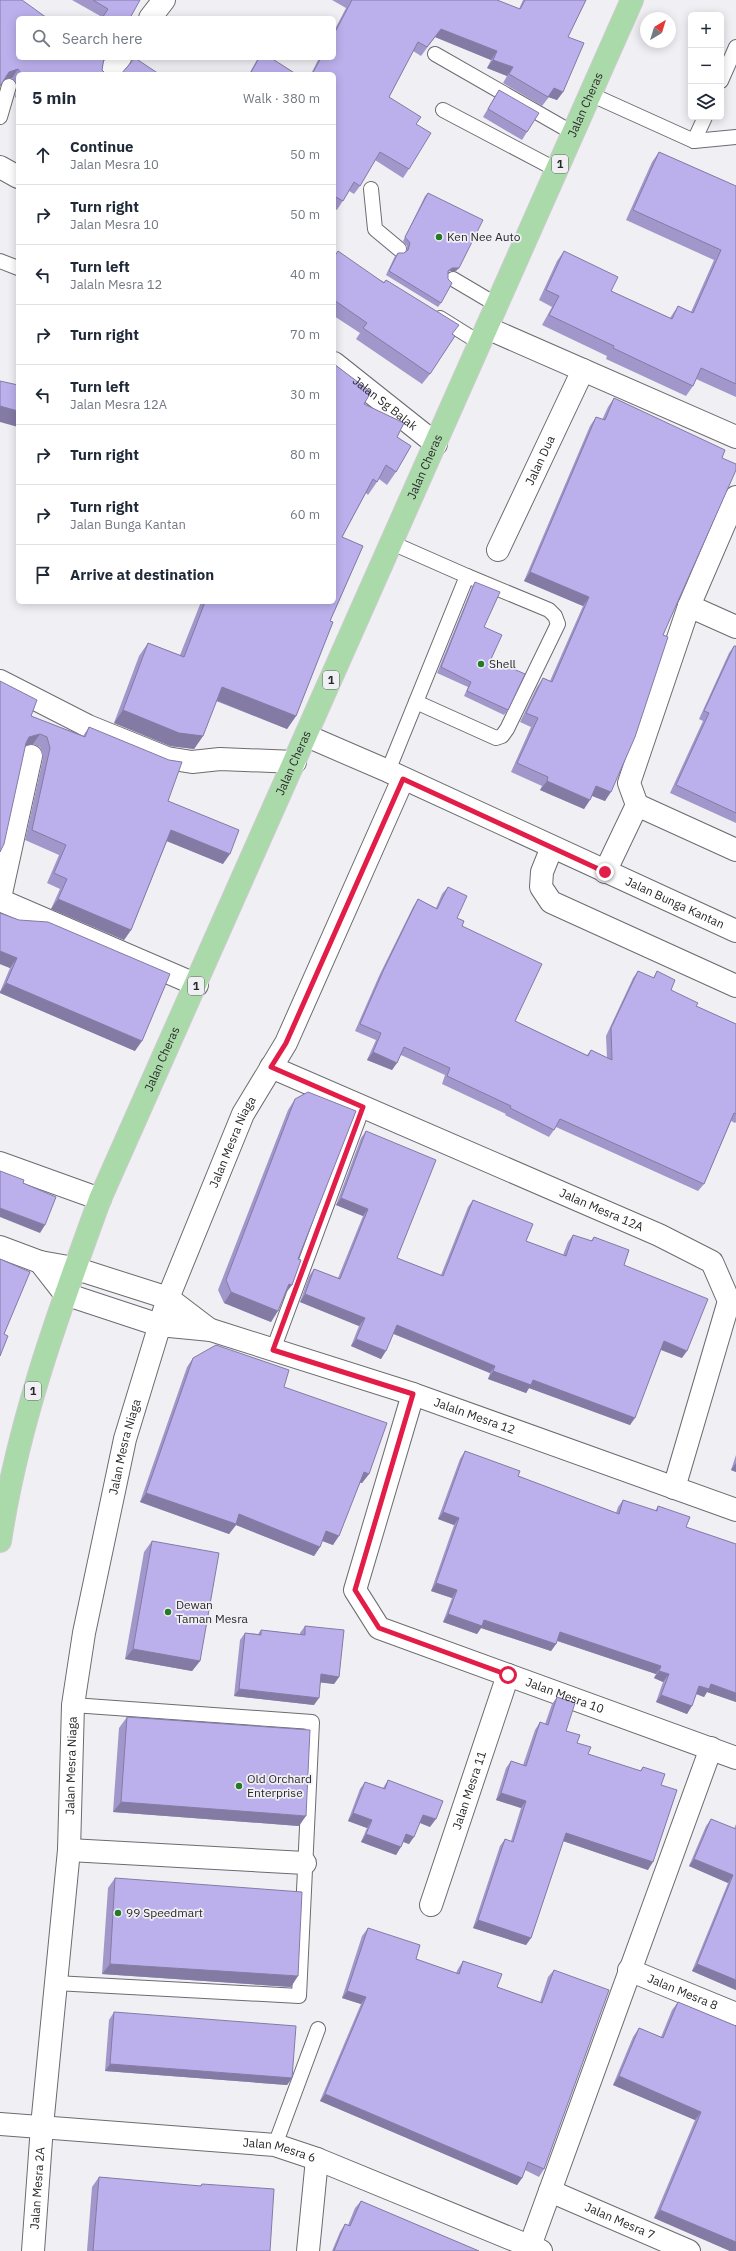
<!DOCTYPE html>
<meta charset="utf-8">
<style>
body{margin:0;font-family:"IBM Plex Sans",sans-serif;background:#f6f6f7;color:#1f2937}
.controls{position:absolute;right:12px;top:12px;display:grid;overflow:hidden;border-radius:6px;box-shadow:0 2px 10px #0003}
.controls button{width:36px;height:36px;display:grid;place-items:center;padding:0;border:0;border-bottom:1px solid #e0e1e3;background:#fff;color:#1f2937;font:20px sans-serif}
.compass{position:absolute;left:640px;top:12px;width:36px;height:36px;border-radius:50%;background:#fff;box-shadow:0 2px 10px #0003;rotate:38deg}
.stop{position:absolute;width:12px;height:12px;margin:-9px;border:3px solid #e11d48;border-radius:50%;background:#fff}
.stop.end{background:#e11d48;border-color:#fff;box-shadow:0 1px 4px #0008}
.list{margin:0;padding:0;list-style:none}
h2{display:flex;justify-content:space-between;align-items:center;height:52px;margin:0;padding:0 16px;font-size:17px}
h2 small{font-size:13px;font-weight:400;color:#747a83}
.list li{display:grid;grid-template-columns:26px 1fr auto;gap:12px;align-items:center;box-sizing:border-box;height:60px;padding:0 16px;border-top:1px solid #e0e1e3}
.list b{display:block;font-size:15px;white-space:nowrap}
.list p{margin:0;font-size:13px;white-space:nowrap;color:#747a83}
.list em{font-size:13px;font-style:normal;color:#747a83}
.icon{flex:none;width:22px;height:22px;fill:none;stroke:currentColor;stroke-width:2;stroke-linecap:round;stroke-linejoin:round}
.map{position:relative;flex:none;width:736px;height:2251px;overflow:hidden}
.search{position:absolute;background:#fff;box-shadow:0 2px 10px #0003;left:16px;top:16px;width:320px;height:44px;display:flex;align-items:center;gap:10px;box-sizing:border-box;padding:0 14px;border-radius:6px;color:#747a83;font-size:15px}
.panel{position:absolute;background:#fff;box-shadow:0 2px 10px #0003;left:16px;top:72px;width:320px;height:532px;border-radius:6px}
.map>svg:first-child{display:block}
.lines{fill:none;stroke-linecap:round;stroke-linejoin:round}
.service-casing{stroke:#6c6b70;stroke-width:16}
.minor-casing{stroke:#6c6b70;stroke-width:24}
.tertiary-casing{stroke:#6c6b70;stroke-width:24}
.primary-casing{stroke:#cbcbcc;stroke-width:24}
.service{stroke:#fff;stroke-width:14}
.minor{stroke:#fff;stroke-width:22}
.tertiary{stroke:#fff;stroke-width:22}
.primary{stroke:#abdaaa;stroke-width:22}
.wall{fill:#a297cb}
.shaded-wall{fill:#847ba5}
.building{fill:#bcb0ec;stroke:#847ba5}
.route{stroke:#e11d48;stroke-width:5}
.poi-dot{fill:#247a27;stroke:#f0eff4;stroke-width:1.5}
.labels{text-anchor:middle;stroke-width:3.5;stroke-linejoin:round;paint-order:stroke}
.shield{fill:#f0eff4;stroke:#646467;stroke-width:1}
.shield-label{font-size:11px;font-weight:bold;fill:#28282a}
.street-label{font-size:12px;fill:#28282a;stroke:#f0eff4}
.poi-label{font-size:12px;fill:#28282a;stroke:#f0eff4;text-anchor:start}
</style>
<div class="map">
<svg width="736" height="2251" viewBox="0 0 736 2251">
<rect width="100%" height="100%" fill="#f0eff4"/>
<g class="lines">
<defs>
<g id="service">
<polyline points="435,54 573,133"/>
<polyline points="721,81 736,47"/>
<polyline points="590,94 694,141 705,117"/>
<polyline points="443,110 557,170"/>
<polyline points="0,117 9,86"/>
<polyline points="694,141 736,137"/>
<polyline points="371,189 375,229 399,249"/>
<polyline points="0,261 18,268"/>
<polyline points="453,279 497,305"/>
<polyline points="440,318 480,343"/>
<polyline points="416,702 496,738 502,736 507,729 558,624 555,616 549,610 467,576"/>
<polyline points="388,771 467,576 392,543"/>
<polyline points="273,1350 363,1107"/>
<polyline points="55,1983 299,1996 312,1722 73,1705"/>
<polyline points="275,2145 318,2029"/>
</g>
<g id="minor">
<polyline points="150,18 164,0"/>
<polyline points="108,74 120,58"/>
<polyline points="487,328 736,437"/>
<path id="s1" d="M498,550L583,370"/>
<polyline points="689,606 736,627"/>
<polyline points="0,681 88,726 167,758 192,762 220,759 295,762"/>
<polyline points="637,805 736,850"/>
<polyline points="552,847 542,872 541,887 551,902 736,986"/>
<polyline points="605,872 637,805 629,783 689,606 736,497"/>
<polyline points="0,898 31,756"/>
<polyline points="0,900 197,985"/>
<path id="s2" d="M271,1067L659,1235L712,1262L729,1301L674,1488"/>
<polyline points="0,1163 100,1199"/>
<polyline points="0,1247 40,1262 74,1268 168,1298 210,1330"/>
<path id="s3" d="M40,1262L65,1294L159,1325L211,1330L413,1394L736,1510"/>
<path id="s4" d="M413,1394L355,1590L379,1628L736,1758"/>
<polyline points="69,1850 305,1863"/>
<path id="s5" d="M431,1905L508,1675"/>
<path id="s6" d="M629,1970L736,2014"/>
<path id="s7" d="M0,2124L275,2145L317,2159L541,2251"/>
<path id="s8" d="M550,2191L689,2251"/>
<polyline points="530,2246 711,1748"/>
<path id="s9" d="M33,2251L42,2126L69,1850L73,1705L84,1633L125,1439L168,1298L243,1114L286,1043L403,779"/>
<polyline points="308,2251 317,2159"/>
</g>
<g id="tertiary">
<polyline points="0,167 18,177"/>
<path id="s10" d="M334,363L436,444"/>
<path id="s11" d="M307,736L388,771L736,931"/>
</g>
<g id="primary">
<path id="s12" d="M0,1541C18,1422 59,1311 100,1199L632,0"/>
</g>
</defs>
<use href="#service" class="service-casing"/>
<use href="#minor" class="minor-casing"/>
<use href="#tertiary" class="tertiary-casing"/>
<use href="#primary" class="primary-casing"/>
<use href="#service" class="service"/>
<use href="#minor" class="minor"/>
<use href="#tertiary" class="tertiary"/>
<use href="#primary" class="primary"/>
</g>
<g class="wall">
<polygon points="72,0 140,0 102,17"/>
<polygon points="332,0 497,0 519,9 523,0 586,0 568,37 563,92 557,100 549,97 542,106 503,83 507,76 487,68 491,60 435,37 421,56 413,51 389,97 416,124 409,169 403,178 375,160 360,186 354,194 349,191 337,210 334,208 334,74 311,74 319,58 334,58 334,31 346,8"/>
<polygon points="18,58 105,58 104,59 102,70 106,74 18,74 18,100 15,97 17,84 12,78 4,80"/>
<polygon points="258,58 271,58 296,74 249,74"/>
<polygon points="499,90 527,132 522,140 483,117 494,98"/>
<polygon points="659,152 736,186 736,397 696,379 693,386 686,396 606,359 607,356 542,325 552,307 539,300 557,261 564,251 611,291 670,318 678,306 691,312 714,260 626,220 652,162"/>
<polygon points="428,193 456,271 449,271 448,272 441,303 438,307 386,275 395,256 398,253 404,253 406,252 407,246 403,241 425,196"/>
<polygon points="334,256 384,282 386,280 452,334 430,374 422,384 356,339 360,333 334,316"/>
<polygon points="334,364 371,392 364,404 404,423 397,437 411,446 396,472 387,485 379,479 368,495 366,493 342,537 363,546 330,621 333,622 296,716 287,729 216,701 203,736 194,749 170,746 114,723 139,656 148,643 180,655 201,602 334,602"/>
<polygon points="614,398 722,458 663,635 605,801 592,796 584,809 540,790 542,786 511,772 531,727 520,722 537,687 543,678 550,681 583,606 524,581 590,426 596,417 602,420 608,407"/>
<polygon points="475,582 491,659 508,710 504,715 464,696 468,687 437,673 472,587"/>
<polygon points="734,646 736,646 736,823 670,793 703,721 699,719 729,653"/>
<polygon points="31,716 83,736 89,727 168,801 223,864 167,841 131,930 124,940 51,909 60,889 47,883 59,855 25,840 43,758 40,747 33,744 25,746"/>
<polygon points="448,887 457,918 462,926 515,1021 587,1055 591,1050 607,1058 606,1036 633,978 638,971 653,978 657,971 671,990 696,1006 736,1024 736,1122 735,1123 731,1121 704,1184 698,1191 556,1127 549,1137 505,1115 506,1114 442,1084 445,1075 401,1055 392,1070 367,1060 376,1040 355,1031 379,976 413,907 418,899 436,908 442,894"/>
<polygon points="0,913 135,1051 0,993 0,992 10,968 0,964"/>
<polygon points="295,1099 298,1259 292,1285 285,1294 271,1322 224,1303 218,1290 288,1110"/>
<polygon points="366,1131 397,1258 441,1275 468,1207 473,1200 526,1241 563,1255 568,1242 573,1235 591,1241 594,1237 624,1265 682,1358 661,1350 630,1425 529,1388 526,1393 488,1379 490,1373 393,1333 381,1359 351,1346 359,1326 300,1302 309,1276 314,1269 338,1278 363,1216 336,1205 361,1138"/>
<polygon points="193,1358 284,1387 369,1474 362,1483 360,1483 333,1545 322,1541 320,1547 314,1556 236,1525 229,1534 140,1502 187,1367"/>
<polygon points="465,1451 518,1476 616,1513 618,1507 623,1500 655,1511 658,1506 686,1527 736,1544 736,1702 707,1692 704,1697 696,1694 687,1714 656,1702 663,1682 654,1678 656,1674 557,1641 556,1644 551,1651 481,1628 477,1634 443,1622 452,1598 431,1591 454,1525 438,1519 460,1459"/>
<polygon points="736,1455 736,1472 731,1470"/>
<polygon points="152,1541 200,1661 192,1671 125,1659 144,1552"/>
<polygon points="305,1626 339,1677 334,1684 321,1682 314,1705 234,1696 240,1640 245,1633 258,1634 261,1630 300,1634 300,1633"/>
<polygon points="557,1697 566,1731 588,1754 640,1771 643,1767 661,1785 648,1870 563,1841 531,1938 526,1945 473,1928 500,1846 505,1839 511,1841 521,1808 496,1800 506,1768 511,1761 523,1765 535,1730 540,1722 545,1724 552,1704"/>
<polygon points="127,1717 299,1826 113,1812 119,1728"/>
<polygon points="388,1780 430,1827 420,1823 409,1844 403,1842 396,1855 361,1842 367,1828 348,1821 360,1789 365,1782 383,1788"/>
<polygon points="711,1819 734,1829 736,1824 736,1990 692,1971 728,1883 689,1866 706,1826"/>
<polygon points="115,1878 291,1987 102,1974 108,1888"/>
<polygon points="368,1928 416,1959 456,1973 458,1969 463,1961 497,1987 540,2002 548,1977 554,1970 544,2169 539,2177 525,2170 522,2178 517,2185 320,2101 361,2004 342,1998 362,1936"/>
<polygon points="678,2002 736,2251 730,2251 654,2218 695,2120 613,2085 633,2037 639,2028 661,2037 672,2010"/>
<polygon points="114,2012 292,2078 287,2085 105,2071 109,2020"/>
<polygon points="99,2177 200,2186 202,2184 270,2251 87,2251 92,2187"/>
<polygon points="361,2201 479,2251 332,2251 340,2232 345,2224 348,2225 355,2208"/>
</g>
<g class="shaded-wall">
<polygon points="441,29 497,51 491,60 435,37 421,56"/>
<polygon points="493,60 513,67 507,76 487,68"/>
<polygon points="18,69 12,78 3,80 9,72"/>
<polygon points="554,88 563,92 557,100 548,97"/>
<polygon points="452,268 459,268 456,271 449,271 446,275"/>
<polygon points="0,406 18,411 18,427 0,422"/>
<polygon points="530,572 589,597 583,606 524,581"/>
<polygon points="222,687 296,716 287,729 213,699"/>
<polygon points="123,710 203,736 194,749 170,746 114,723"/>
<polygon points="40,734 33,744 22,747 29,737"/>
<polygon points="547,781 590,800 584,809 540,790"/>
<polygon points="596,786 611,792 605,801 590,795"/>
<polygon points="171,830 230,854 223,864 164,840"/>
<polygon points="58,899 131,930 124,940 51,909"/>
<polygon points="0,951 17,958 10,968 0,964"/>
<polygon points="6,983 142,1041 135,1051 0,993 0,992"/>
<polygon points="373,1052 397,1063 392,1070 367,1060"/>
<polygon points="341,1198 368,1209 363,1216 336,1205"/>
<polygon points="0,1208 45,1225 40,1233 0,1217"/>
<polygon points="289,1284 292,1285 284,1295"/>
<polygon points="231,1292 278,1311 271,1322 224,1303"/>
<polygon points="305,1294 365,1318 359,1326 300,1302"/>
<polygon points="397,1325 495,1366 490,1373 391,1333"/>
<polygon points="356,1339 386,1351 381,1359 351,1346"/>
<polygon points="664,1341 687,1351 682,1358 659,1349"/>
<polygon points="493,1371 533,1380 635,1418 630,1425 529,1388 526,1393 488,1379"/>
<polygon points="736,1463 736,1472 731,1470"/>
<polygon points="364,1472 369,1474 362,1483 358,1482"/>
<polygon points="146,1493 239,1514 320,1547 314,1556 236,1525 229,1534 140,1502"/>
<polygon points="443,1512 459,1518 454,1525 438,1519"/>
<polygon points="326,1531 339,1536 333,1545 320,1540"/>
<polygon points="436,1583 457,1590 452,1598 431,1591"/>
<polygon points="448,1614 484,1620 556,1644 551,1651 481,1628 477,1634 443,1622"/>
<polygon points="560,1632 661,1666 656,1674 555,1640"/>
<polygon points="133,1649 200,1661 192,1671 125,1659"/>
<polygon points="659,1671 669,1674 663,1682 654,1678"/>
<polygon points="321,1674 339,1677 334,1684 316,1682"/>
<polygon points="711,1684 736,1693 736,1702 707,1692 704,1697 694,1693 699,1686"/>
<polygon points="239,1689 319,1698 314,1705 234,1696"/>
<polygon points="661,1695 692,1706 687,1714 656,1702"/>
<polygon points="501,1793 526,1801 521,1808 496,1800"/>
<polygon points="121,1802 306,1816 299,1826 113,1812"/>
<polygon points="353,1813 372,1820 367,1828 348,1821"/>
<polygon points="423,1815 436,1819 430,1827 418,1822"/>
<polygon points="566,1833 653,1862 648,1870 560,1840"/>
<polygon points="366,1834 401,1847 396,1855 361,1842"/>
<polygon points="406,1834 414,1837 409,1844 401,1841"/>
<polygon points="694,1859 733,1875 728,1883 689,1866"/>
<polygon points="478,1920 531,1938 526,1945 473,1928"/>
<polygon points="110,1964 298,1976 291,1987 102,1974"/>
<polygon points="697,1964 736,1980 736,1990 692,1971"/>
<polygon points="347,1991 366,1997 361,2004 342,1998"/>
<polygon points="110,2064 292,2078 287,2085 105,2071"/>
<polygon points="619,2076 701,2112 695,2120 613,2085"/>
<polygon points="325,2094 522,2178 517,2185 320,2101"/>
<polygon points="660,2210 736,2242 736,2251 730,2251 654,2218"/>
</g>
<g class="building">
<polygon points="0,0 22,0 47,18 18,18 18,58 104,58 102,70 106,74 22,74 18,69 9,72 0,86"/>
<polygon points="93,0 140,0 130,18 102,18 108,9"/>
<polygon points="352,0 497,0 520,9 525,0 586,0 568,37 584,43 563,92 554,88 548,97 509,74 513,67 493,60 497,51 441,29 427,47 418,42 389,97 421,117 416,124 431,133 409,169 380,152 360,186 354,182 343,201 334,196 334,74 312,74 321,58 334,58 334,34"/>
<polygon points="135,58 159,74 121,74"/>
<polygon points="259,58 271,58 296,74 250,74"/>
<polygon points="499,90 539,113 527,132 488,109"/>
<polygon points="659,152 736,186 736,384 701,368 693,386 613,348 614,346 549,315 559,296 546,290 564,251 618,277 611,291 672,319 678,306 693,313 721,250 633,210"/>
<polygon points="428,193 483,220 459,268 452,268 448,271 448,279 452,283 441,303 389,271 398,253 404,253 408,250 410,243 405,237"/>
<polygon points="338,251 384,283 386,280 459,325 452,334 455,336 430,374 363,328 367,323 334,300 334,257"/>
<polygon points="334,364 371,392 364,404 404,423 397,437 411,446 396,472 386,465 377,482 373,479 342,537 363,546 330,621 333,622 296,716 222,687 203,736 179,733 123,710 148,643 184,657 205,602 334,602"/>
<polygon points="0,381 18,385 18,411 0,406"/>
<polygon points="614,398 725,450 722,458 736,464 736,470 663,635 668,637 635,737 611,792 596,786 590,800 547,781 548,777 517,763 538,718 526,713 543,678 552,682 589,597 530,572 596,417 605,420"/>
<polygon points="475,582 500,592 484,627 502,635 491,659 525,674 508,710 467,691 471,682 441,667"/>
<polygon points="734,646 736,646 736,813 676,785 709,713 704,711"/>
<polygon points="0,681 37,700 31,716 85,737 89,727 169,760 182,762 168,801 239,830 230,854 171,830 131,930 58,899 67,879 54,873 66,845 32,830 50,748 47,737 40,734 29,737 26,743 4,844 0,852"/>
<polygon points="448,887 467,896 457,918 464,921 462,926 542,964 515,1021 588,1056 591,1050 612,1060 611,1028 638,971 654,978 657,971 675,980 671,990 698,1003 696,1006 736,1024 736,1114 734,1113 704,1184 560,1119 554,1130 510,1108 511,1106 447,1076 450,1068 404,1047 397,1063 373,1052 381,1033 360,1024 384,969 418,899 437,909"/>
<polygon points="0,913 19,920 48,922 170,974 142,1041 6,983 17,958 0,951"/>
<polygon points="308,1092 356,1111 298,1259 301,1260 292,1285 289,1284 278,1311 231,1292 226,1280 295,1099"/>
<polygon points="366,1131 436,1160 397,1258 443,1276 473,1200 533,1224 526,1241 566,1256 573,1235 592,1241 594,1237 629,1250 624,1265 708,1299 687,1351 664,1341 635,1418 533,1380 531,1385 493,1371 495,1366 397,1325 386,1351 356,1339 365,1318 305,1294 314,1269 340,1279 368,1209 341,1198"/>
<polygon points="0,1171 24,1180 23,1183 56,1197 45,1225 0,1208"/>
<polygon points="0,1259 30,1272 4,1334 8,1336 0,1356"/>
<polygon points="216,1345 289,1370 284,1387 387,1423 369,1474 364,1472 339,1536 326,1531 320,1547 239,1514 236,1524 146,1493 193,1358"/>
<polygon points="465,1451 520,1471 518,1476 619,1514 623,1500 657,1511 658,1506 690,1517 686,1527 736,1544 736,1693 711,1684 709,1689 699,1686 692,1706 661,1695 669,1674 659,1671 661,1666 560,1632 556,1644 484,1620 482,1626 448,1614 457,1590 436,1583 459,1518 443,1512"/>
<polygon points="152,1541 219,1553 200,1661 133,1649"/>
<polygon points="305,1626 344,1630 339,1677 321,1674 319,1698 239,1689 245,1633 261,1635 261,1630 305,1635"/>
<polygon points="557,1697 575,1703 566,1731 580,1735 577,1743 591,1747 588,1754 641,1771 643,1767 665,1774 661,1785 677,1790 653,1862 566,1833 531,1938 478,1920 505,1839 513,1842 526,1801 501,1793 511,1761 526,1766 540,1722 548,1725"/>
<polygon points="127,1717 310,1730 306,1816 121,1802"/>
<polygon points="388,1780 443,1801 436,1819 423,1815 414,1837 406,1834 401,1847 366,1834 372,1820 353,1813 365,1782 385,1789"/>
<polygon points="711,1819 736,1829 736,1980 697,1964 733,1875 694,1859"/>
<polygon points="115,1878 302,1892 298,1976 110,1964"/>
<polygon points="368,1928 420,1945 416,1959 459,1974 463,1961 502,1974 497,1987 542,2003 554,1970 609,1990 544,2169 528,2162 522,2178 325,2094 366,1997 347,1991"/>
<polygon points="678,2002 736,2026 736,2242 660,2210 701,2112 619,2076 639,2028 663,2038"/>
<polygon points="114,2012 296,2026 292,2078 110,2064"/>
<polygon points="99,2177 201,2186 202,2184 274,2189 270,2251 93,2251"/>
<polygon points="361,2201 479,2251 334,2251 345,2224 350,2226"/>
</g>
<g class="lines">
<polyline class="route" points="508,1675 379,1628 355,1590 413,1394 273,1350 363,1107 271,1067 286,1043 403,779 605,872"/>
</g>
<g class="poi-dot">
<circle cx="439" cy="237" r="4"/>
<circle cx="481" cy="664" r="4"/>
<circle cx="168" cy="1612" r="4"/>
<circle cx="239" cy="1786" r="4"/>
<circle cx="118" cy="1913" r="4"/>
</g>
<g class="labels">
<g class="shield">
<rect x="552" y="155" width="16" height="18" rx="3"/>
<rect x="323" y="671" width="16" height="18" rx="3"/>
<rect x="188" y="977" width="16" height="18" rx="3"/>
<rect x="25" y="1382" width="16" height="18" rx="3"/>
</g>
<g class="shield-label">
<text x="560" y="168">1</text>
<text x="331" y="684">1</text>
<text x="196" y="990">1</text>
<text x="33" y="1395">1</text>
</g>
<g class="street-label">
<text dy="4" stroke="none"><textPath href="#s12" startOffset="1554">Jalan Cheras</textPath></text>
<text dy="4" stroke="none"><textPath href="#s10" startOffset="65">Jalan Sg Balak</textPath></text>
<text dy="4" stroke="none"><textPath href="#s1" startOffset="99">Jalan Dua</textPath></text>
<text dy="4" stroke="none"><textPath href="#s12" startOffset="1158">Jalan Cheras</textPath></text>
<text dy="4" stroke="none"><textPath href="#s12" startOffset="834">Jalan Cheras</textPath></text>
<text dy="4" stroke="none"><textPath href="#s11" startOffset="404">Jalan Bunga Kantan</textPath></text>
<text dy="4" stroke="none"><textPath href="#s12" startOffset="510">Jalan Cheras</textPath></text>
<text dy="4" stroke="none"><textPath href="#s9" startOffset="1135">Jalan Mesra Niaga</textPath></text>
<text dy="4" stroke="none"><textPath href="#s2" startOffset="360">Jalan Mesra 12A</textPath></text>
<text dy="4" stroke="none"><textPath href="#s3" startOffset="469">Jalaln Mesra 12</textPath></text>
<text dy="4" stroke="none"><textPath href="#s9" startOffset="811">Jalan Mesra Niaga</textPath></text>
<text dy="4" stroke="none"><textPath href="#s4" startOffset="447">Jalan Mesra 10</textPath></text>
<text dy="4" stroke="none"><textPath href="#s9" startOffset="487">Jalan Mesra Niaga</textPath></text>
<text dy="4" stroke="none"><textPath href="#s5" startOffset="121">Jalan Mesra 11</textPath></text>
<text dy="4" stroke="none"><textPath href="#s6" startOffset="58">Jalan Mesra 8</textPath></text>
<text dy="4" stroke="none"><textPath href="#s7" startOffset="281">Jalan Mesra 6</textPath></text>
<text dy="4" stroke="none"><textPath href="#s9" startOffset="63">Jalan Mesra 2A</textPath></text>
<text dy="4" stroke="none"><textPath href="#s8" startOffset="76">Jalan Mesra 7</textPath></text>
</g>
<g class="poi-label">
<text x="447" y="241">Ken Nee Auto</text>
<text x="489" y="668">Shell</text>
<text x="176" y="1609">Dewan<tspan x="176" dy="14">Taman Mesra</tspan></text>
<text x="247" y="1783">Old Orchard<tspan x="247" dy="14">Enterprise</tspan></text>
<text x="126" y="1917">99 Speedmart</text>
</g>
</g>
</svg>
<div class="controls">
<button>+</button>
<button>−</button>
<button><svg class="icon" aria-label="layers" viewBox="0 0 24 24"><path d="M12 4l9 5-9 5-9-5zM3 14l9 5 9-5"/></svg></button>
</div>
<svg class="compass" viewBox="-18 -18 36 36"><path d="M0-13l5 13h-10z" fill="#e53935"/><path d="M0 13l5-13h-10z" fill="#747a83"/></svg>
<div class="stop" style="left:508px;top:1675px"></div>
<div class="stop end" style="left:605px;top:872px"></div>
<div class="search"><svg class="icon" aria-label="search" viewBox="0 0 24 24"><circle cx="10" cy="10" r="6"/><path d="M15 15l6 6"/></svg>Search here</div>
<section class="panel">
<h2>5 min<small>Walk · 380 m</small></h2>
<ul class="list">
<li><svg class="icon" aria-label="ahead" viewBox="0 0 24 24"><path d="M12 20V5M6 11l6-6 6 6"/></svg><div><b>Continue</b><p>Jalan Mesra 10</p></div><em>50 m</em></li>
<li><svg class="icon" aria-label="right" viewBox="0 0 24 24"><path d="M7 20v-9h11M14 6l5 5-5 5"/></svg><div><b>Turn right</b><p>Jalan Mesra 10</p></div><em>50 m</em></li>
<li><svg class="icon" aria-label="left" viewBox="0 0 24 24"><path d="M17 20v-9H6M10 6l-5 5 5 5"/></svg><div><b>Turn left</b><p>Jalaln Mesra 12</p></div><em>40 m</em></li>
<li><svg class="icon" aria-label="right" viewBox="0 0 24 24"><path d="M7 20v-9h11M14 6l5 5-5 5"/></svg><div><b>Turn right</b></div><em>70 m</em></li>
<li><svg class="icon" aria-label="left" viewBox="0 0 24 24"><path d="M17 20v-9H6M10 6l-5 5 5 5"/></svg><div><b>Turn left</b><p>Jalan Mesra 12A</p></div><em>30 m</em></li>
<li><svg class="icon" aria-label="right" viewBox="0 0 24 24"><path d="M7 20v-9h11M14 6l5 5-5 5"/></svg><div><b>Turn right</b></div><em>80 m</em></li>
<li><svg class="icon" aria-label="right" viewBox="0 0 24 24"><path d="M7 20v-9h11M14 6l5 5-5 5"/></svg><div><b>Turn right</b><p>Jalan Bunga Kantan</p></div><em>60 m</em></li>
<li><svg class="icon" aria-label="arrive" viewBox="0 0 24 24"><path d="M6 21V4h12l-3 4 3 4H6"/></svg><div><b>Arrive at destination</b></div></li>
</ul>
</section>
</div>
